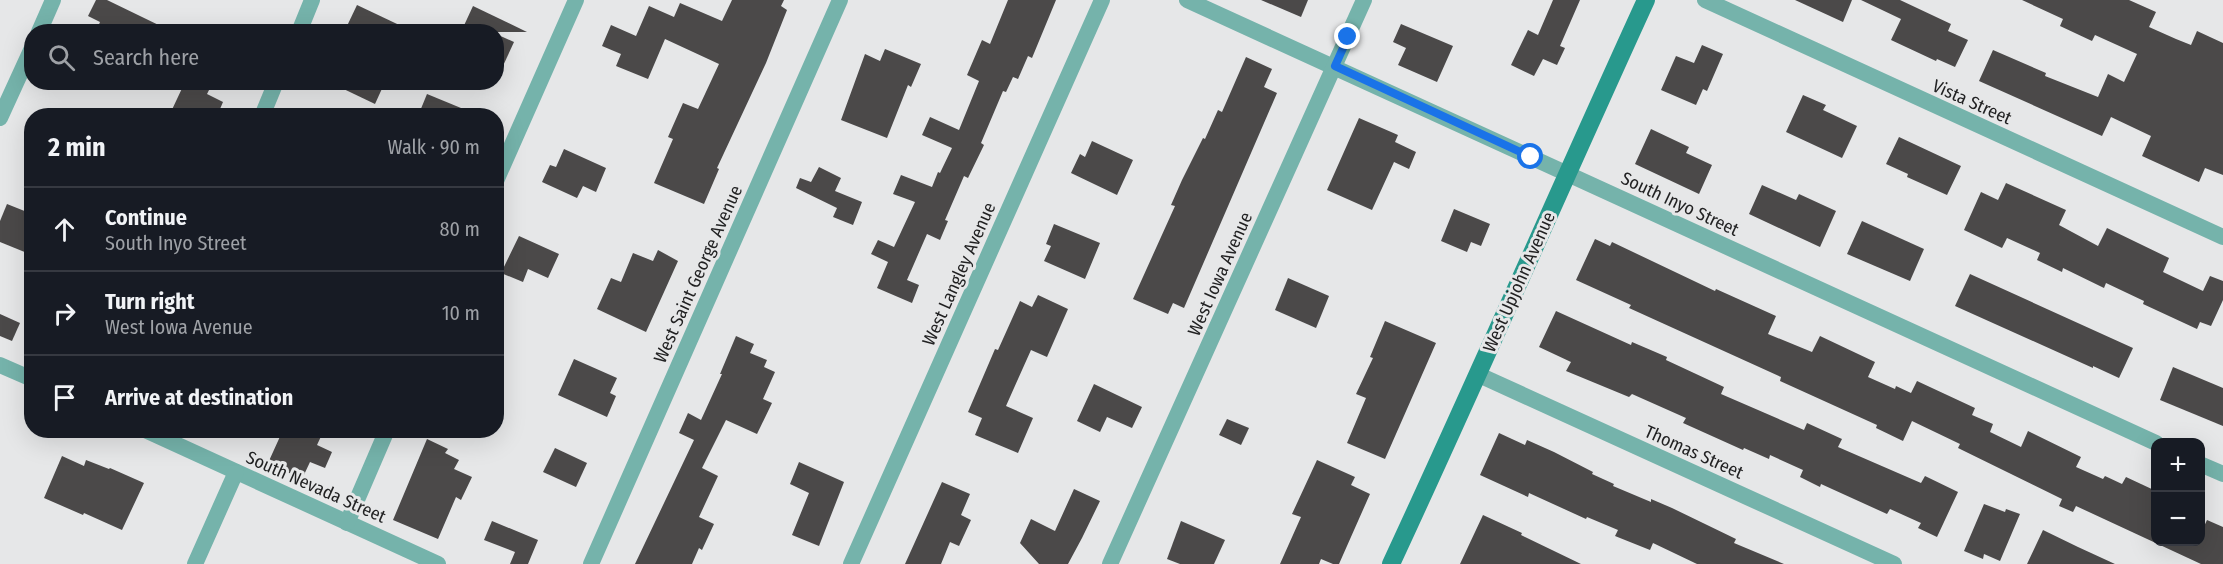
<!DOCTYPE html>
<meta charset="utf-8">
<style>
body{margin:0;font-family:"Fira Sans Condensed",sans-serif;background:#242831;color:#f1f3f6}
.controls{position:absolute;right:18px;bottom:18px;display:grid;overflow:hidden;border-radius:12px;box-shadow:0 6px 24px #0002}
.controls button{width:54px;height:54px;display:grid;place-items:center;padding:0;border:0;border-bottom:2px solid #363941;background:#171b24;color:#f1f3f6;font:30px sans-serif}
.stop{position:absolute;width:18px;height:18px;margin:-14px;border:4px solid #1a73e8;border-radius:50%;background:#fff}
.stop.end{background:#1a73e8;border-color:#fff;box-shadow:0 2px 6px #0008}
.list{margin:0;padding:0;list-style:none}
h2{display:flex;justify-content:space-between;align-items:center;height:78px;margin:0;padding:0 24px;font-size:26px}
h2 small{font-size:20px;font-weight:400;color:#9ea1a6}
.list li{display:grid;grid-template-columns:39px 1fr auto;gap:18px;align-items:center;box-sizing:border-box;height:84px;padding:0 24px;border-top:2px solid #363941}
.list b{display:block;font-size:22px;white-space:nowrap}
.list p{margin:0;font-size:20px;white-space:nowrap;color:#9ea1a6}
.list em{font-size:20px;font-style:normal;color:#9ea1a6}
.icon{flex:none;width:33px;height:33px;fill:none;stroke:currentColor;stroke-width:2;stroke-linecap:round;stroke-linejoin:round}
.map{position:relative;flex:none;width:2223px;height:564px;overflow:hidden}
.search{position:absolute;background:#171b24;box-shadow:0 6px 24px #0002;left:24px;top:24px;width:480px;height:66px;display:flex;align-items:center;gap:15px;box-sizing:border-box;padding:0 21px;border-radius:24px;color:#9ea1a6;font-size:22px}
.panel{position:absolute;background:#171b24;box-shadow:0 6px 24px #0002;left:24px;top:108px;width:480px;height:330px;border-radius:24px}
.map>svg:first-child{display:block}
.building{fill:#4b4949}
.lines{fill:none;stroke-linecap:round;stroke-linejoin:round}
.street{stroke:#75b3ab;stroke-width:16}
.secondary{stroke:#28998d;stroke-width:18}
.route{stroke:#1a73e8;stroke-width:8}
.labels{text-anchor:middle;stroke-width:6;stroke-linejoin:round;paint-order:stroke}
.street-label{font-size:18px;fill:#222223;stroke:#e6e7e8}
</style>
<div class="map">
<svg width="2223" height="564" viewBox="0 0 2223 564">
<rect width="100%" height="100%" fill="#e6e7e8"/>
<g class="building">
<polygon points="96,0 107,0 173,32 96,32 100,22 88,16"/>
<polygon points="732,0 784,0 781,6 787,10 766,63 717,168 719,169 704,204 654,183 673,139 668,137 683,103 698,109 719,64 665,39 648,79 616,66 621,54 602,46 611,25 636,36 649,6 674,17 680,3 722,21"/>
<polygon points="1008,0 1056,0 1032,58 1028,56 1018,79 1013,77 1006,92 1003,91 981,143 984,145 968,178 964,176 945,220 948,221 940,240 927,234 907,280 919,285 912,303 877,288 888,262 871,254 878,240 894,247 915,202 893,194 901,175 932,187 938,172 940,173 952,148 922,135 930,117 959,130 979,81 967,75 982,40 990,44"/>
<polygon points="1261,0 1308,0 1301,17"/>
<polygon points="1553,0 1580,0 1560,46 1565,48 1557,65 1543,59 1534,76 1511,65 1528,30 1538,35"/>
<polygon points="1795,0 1852,0 1843,22"/>
<polygon points="1861,0 1900,0 1951,24 1948,31 1968,40 1955,67 1937,59 1936,61 1891,40 1901,19"/>
<polygon points="2022,0 2129,0 2156,12 2149,27 2176,39 2191,45 2197,31 2223,43 2223,175 2205,168 2199,182 2142,156 2151,136 2111,117 2102,136 1979,81 1993,50 2046,73 2045,76 2098,97 2108,74 2124,82 2137,54 2095,35 2092,41 2060,26 2063,19"/>
<polygon points="357,5 414,32 358,32 347,26"/>
<polygon points="473,6 527,32 461,32"/>
<polygon points="1401,24 1453,46 1437,82 1398,65 1406,48 1393,42"/>
<polygon points="496,34 514,42 496,81"/>
<polygon points="1702,45 1723,54 1707,91 1703,89 1696,105 1661,90 1676,56 1694,63"/>
<polygon points="885,49 921,64 911,87 908,85 887,138 841,120 865,54 880,61"/>
<polygon points="1246,57 1272,69 1264,87 1277,93 1184,308 1173,303 1168,314 1133,299 1175,206 1171,205 1182,180 1203,138 1205,139 1218,110 1222,112"/>
<polygon points="185,82 213,82 207,94 223,102 217,116 169,116"/>
<polygon points="329,82 385,82 375,104"/>
<polygon points="427,94 478,115 478,116 418,116"/>
<polygon points="1803,95 1826,105 1823,110 1857,126 1842,158 1786,132"/>
<polygon points="1359,118 1398,135 1395,142 1416,152 1409,169 1394,162 1372,210 1327,190"/>
<polygon points="1651,129 1689,147 1686,153 1712,165 1699,194 1635,164"/>
<polygon points="1899,137 1961,166 1947,195 1907,177 1908,174 1886,164"/>
<polygon points="1092,141 1133,160 1117,195 1071,173 1080,154 1085,157"/>
<polygon points="564,149 606,168 596,192 583,186 577,198 542,182 550,165 556,167"/>
<polygon points="819,167 841,178 835,191 862,202 853,225 833,217 837,208 796,188 800,178 811,182"/>
<polygon points="2006,183 2066,210 2059,225 2098,246 2107,228 2169,258 2163,272 2203,291 2210,276 2223,281 2223,300 2211,326 2200,322 2197,329 2143,304 2144,301 2106,283 2104,288 2063,268 2062,272 2037,260 2040,253 2007,238 2002,248 1964,230 1981,192 1998,200"/>
<polygon points="1762,185 1796,200 1799,194 1836,211 1820,247 1749,214"/>
<polygon points="7,204 32,214 32,255 0,242 0,221"/>
<polygon points="1454,209 1490,224 1481,246 1471,242 1467,252 1441,241"/>
<polygon points="1862,221 1924,249 1910,281 1847,254"/>
<polygon points="1054,224 1100,243 1085,279 1044,261 1051,246 1046,244"/>
<polygon points="519,236 559,254 548,278 528,269 523,282 501,273"/>
<polygon points="1595,239 1610,246 1612,242 1715,291 1716,289 1776,316 1768,334 1812,352 1820,336 1875,362 1868,377 1895,389 1896,386 1911,393 1917,381 1975,408 1972,415 1993,424 1990,432 2021,447 2028,431 2081,457 2076,467 2103,479 2105,476 2122,484 2126,477 2156,491 2156,542 2200,542 2200,535 2207,520 2223,527 2223,564 2201,564 2076,506 2073,512 2059,506 2062,499 1958,448 1960,444 1912,421 1903,441 1876,428 1877,425 1780,381 1781,377 1629,308 1631,305 1576,280"/>
<polygon points="658,250 678,261 646,332 597,309 611,278 621,282 633,253 653,261"/>
<polygon points="1970,274 2133,348 2119,378 2093,366 2093,368 1955,306"/>
<polygon points="1288,278 1329,296 1316,328 1275,310"/>
<polygon points="1038,295 1068,309 1047,357 1031,350 1006,406 1033,418 1018,453 975,435 982,418 968,412 995,349 998,350 1020,301 1032,307"/>
<polygon points="1556,311 1631,345 1632,342 1667,357 1666,360 1724,387 1721,394 1804,430 1807,423 1842,439 1838,447 1921,483 1925,476 1958,492 1937,537 1918,528 1921,523 1890,509 1887,514 1821,484 1820,487 1800,477 1803,470 1770,455 1769,459 1744,448 1743,450 1683,423 1686,418 1632,394 1629,397 1566,371 1571,362 1539,347"/>
<polygon points="0,314 20,323 12,341 0,336"/>
<polygon points="1385,321 1436,343 1385,459 1347,443 1366,398 1356,394 1373,358 1370,357"/>
<polygon points="736,336 754,344 750,353 767,360 764,367 775,372 763,399 772,403 757,434 726,420 702,468 718,476 699,517 714,524 702,550 699,548 692,564 635,564 694,440 679,433 688,413 701,420 722,374 720,374"/>
<polygon points="574,359 617,378 610,393 616,396 607,417 558,395"/>
<polygon points="2173,367 2223,388 2223,426 2160,400"/>
<polygon points="1094,384 1142,407 1132,428 1107,417 1100,432 1077,421"/>
<polygon points="1227,419 1249,428 1241,445 1219,435"/>
<polygon points="283,430 324,430 317,445 332,452 325,468 310,462 302,479 268,463"/>
<polygon points="1499,433 1525,445 1527,440 1554,452 1593,472 1592,474 1614,484 1613,486 1651,502 1651,499 1672,508 1736,539 1734,543 1784,564 1697,564 1653,543 1650,550 1615,536 1618,530 1587,517 1586,519 1529,493 1528,497 1480,475"/>
<polygon points="427,439 448,449 445,453 459,460 454,469 472,477 461,500 456,497 438,539 393,520"/>
<polygon points="555,448 587,463 576,487 543,472"/>
<polygon points="62,456 84,466 86,460 109,469 110,468 144,483 122,530 84,513 83,515 44,498"/>
<polygon points="1317,460 1355,477 1351,485 1370,494 1339,564 1333,564 1321,559 1319,564 1280,564 1301,517 1292,514"/>
<polygon points="799,462 844,482 819,546 792,535 809,493 790,484"/>
<polygon points="942,482 970,494 961,515 971,520 959,546 950,542 941,564 905,564"/>
<polygon points="1074,489 1100,501 1082,538 1068,564 1039,564 1020,543 1031,519 1055,531"/>
<polygon points="1984,504 2005,512 2006,509 2020,514 2000,561 1984,554 1983,559 1964,551"/>
<polygon points="1483,515 1522,533 1521,535 1581,564 1460,564"/>
<polygon points="492,521 538,540 528,564 510,564 515,552 484,540"/>
<polygon points="1181,521 1225,540 1214,564 1180,564 1167,559"/>
<polygon points="2043,530 2078,547 2115,564 2027,564"/>
</g>
<g class="lines">
<g class="street">
<polyline points="1187,0 2156,443"/>
<polyline points="1705,0 2223,237"/>
<polyline points="39,32 53,0"/>
<polyline points="299,32 312,0"/>
<polyline points="262,116 276,82"/>
<polyline points="0,118 32,48"/>
<polyline points="496,181 576,0"/>
<polyline points="0,365 32,379"/>
<polyline points="1479,375 1894,564"/>
<polyline points="145,430 438,564"/>
<polyline points="2200,464 2223,474"/>
<polyline points="347,523 387,430"/>
<polyline points="195,564 236,472"/>
<polyline points="591,564 840,0"/>
<polyline points="851,564 1102,0"/>
<polyline points="1110,564 1364,0"/>
</g>
<path class="secondary" d="M1391,564C1478,377 1560,188 1646,0"/>
</g>
<g class="lines">
<polyline class="route" points="1348,37 1335,66 1531,157"/>
</g>
<g class="labels">
<g class="street-label">
<text transform="translate(1972 102) rotate(24)" y="6">Vista Street</text>
<text transform="translate(1680 204) rotate(25)" y="6">South Inyo Street</text>
<text transform="translate(698 274) rotate(-66)" y="6">West Saint George Avenue</text>
<text transform="translate(959 274) rotate(-66)" y="6">West Langley Avenue</text>
<text transform="translate(1220 274) rotate(-66)" y="6">West Iowa Avenue</text>
<text transform="translate(1519 282) rotate(-66)" y="6">West Upjohn Avenue</text>
<text transform="translate(1694 452) rotate(24)" y="6">Thomas Street</text>
<text transform="translate(316 487) rotate(24)" y="6">South Nevada Street</text>
</g>
</g>
</svg>
<div class="controls">
<button>+</button>
<button>−</button>
</div>
<div class="stop" style="left:1531px;top:157px"></div>
<div class="stop end" style="left:1348px;top:37px"></div>
<div class="search"><svg class="icon" aria-label="search" viewBox="0 0 24 24"><circle cx="10" cy="10" r="6"/><path d="M15 15l6 6"/></svg>Search here</div>
<section class="panel">
<h2>2 min<small>Walk · 90 m</small></h2>
<ul class="list">
<li><svg class="icon" aria-label="ahead" viewBox="0 0 24 24"><path d="M12 20V5M6 11l6-6 6 6"/></svg><div><b>Continue</b><p>South Inyo Street</p></div><em>80 m</em></li>
<li><svg class="icon" aria-label="right" viewBox="0 0 24 24"><path d="M7 20v-9h11M14 6l5 5-5 5"/></svg><div><b>Turn right</b><p>West Iowa Avenue</p></div><em>10 m</em></li>
<li><svg class="icon" aria-label="arrive" viewBox="0 0 24 24"><path d="M6 21V4h12l-3 4 3 4H6"/></svg><div><b>Arrive at destination</b></div></li>
</ul>
</section>
</div>
